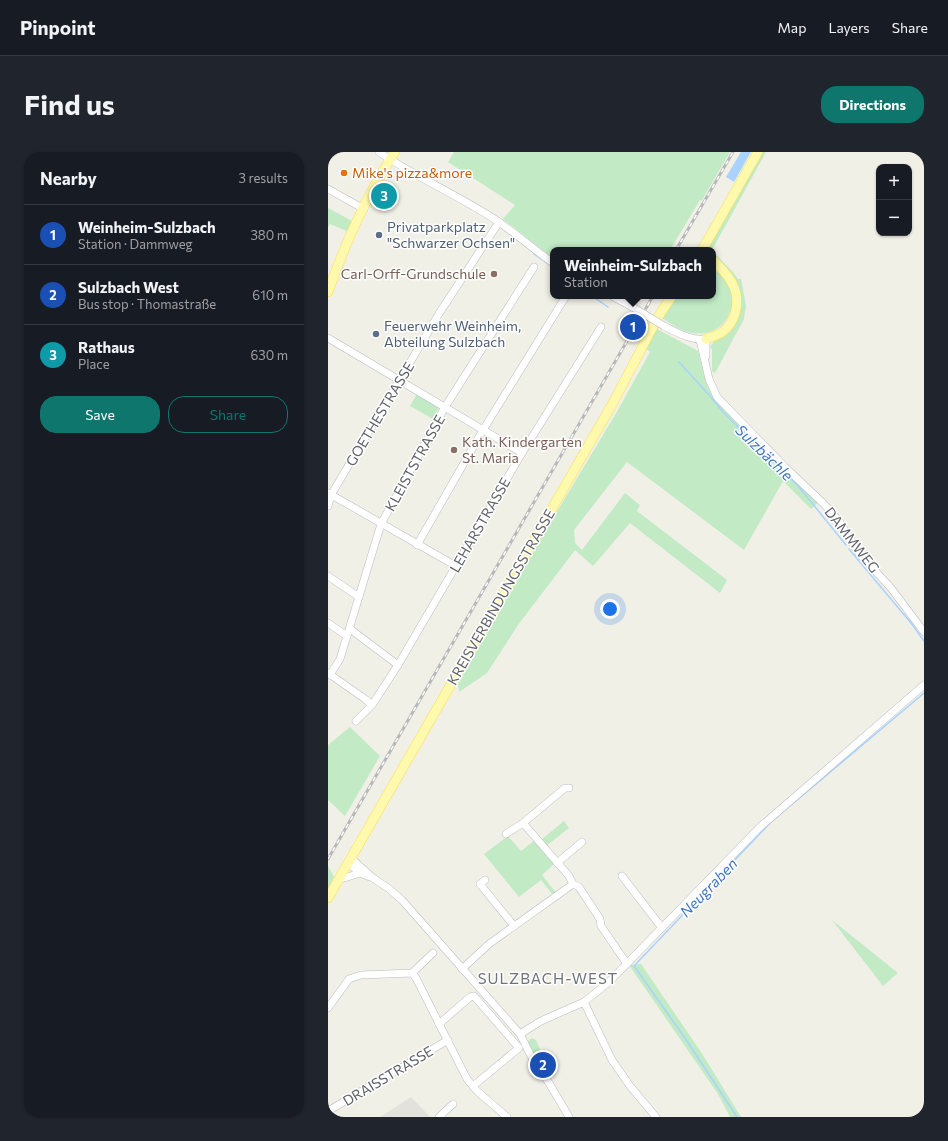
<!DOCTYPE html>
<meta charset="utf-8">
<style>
body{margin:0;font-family:Commissioner,sans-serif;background:#20242c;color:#f1f3f6}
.controls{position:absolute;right:12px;top:12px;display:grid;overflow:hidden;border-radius:8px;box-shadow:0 1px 3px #0004}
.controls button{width:36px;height:36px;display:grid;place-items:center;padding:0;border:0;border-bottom:1px solid #363941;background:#171b24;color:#f1f3f6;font:20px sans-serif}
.you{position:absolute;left:282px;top:457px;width:14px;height:14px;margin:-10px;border:3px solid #fff;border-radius:50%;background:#1a73e8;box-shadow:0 0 0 6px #1a73e833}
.badge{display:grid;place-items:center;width:26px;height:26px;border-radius:50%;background:#0f766e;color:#fff;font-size:13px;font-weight:700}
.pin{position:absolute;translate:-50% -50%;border:2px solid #fff;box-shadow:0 1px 4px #0006}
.popup{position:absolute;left:222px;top:95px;width:166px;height:52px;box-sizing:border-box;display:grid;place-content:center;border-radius:8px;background:#171b24;filter:drop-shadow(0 1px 3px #0005);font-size:13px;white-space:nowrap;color:#9ea1a6}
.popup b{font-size:15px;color:#f1f3f6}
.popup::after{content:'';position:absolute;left:50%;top:100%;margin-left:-8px;border:8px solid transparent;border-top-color:#171b24}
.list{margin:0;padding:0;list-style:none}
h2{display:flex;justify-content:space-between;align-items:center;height:52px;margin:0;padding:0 16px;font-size:17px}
h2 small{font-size:13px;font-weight:400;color:#9ea1a6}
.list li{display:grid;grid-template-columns:26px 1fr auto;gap:12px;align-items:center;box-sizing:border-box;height:60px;padding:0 16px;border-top:1px solid #363941}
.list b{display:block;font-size:15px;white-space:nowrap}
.list p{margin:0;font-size:13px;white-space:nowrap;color:#9ea1a6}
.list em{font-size:13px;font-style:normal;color:#9ea1a6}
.actions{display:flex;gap:8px;padding:12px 16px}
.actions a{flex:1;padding:9px 0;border:1px solid #0f766e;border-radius:16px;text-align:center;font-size:14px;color:#0f766e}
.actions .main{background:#0f766e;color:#fff}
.map{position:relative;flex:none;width:596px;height:965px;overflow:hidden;border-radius:16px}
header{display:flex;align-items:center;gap:24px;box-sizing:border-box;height:56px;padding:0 20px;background:#171b24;border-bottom:1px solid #363941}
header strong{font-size:19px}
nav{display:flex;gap:22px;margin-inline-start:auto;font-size:14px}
.intro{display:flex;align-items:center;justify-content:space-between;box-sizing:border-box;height:96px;padding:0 24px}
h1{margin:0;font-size:28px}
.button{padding:10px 18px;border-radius:16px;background:#0f766e;color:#fff;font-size:14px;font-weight:700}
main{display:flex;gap:24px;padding:0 24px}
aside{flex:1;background:#171b24;border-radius:16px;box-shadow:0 1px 3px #0004}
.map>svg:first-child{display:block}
.industrial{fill:#e2e1db}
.green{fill:#c1eac5}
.water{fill:#a9d2ff}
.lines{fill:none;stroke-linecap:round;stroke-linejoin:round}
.stream{stroke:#a9d2ff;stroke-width:1.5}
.minor-casing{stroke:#b9bbc1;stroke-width:8}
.major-casing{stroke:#fedc53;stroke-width:10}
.minor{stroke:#fff;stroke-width:7}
.major{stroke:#fff9ae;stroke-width:9}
.rail-casing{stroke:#b7b8b9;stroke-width:3}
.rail{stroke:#fff;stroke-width:1.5;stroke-dasharray:4.5;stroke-linecap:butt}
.minor-bridge-casing{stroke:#b9bbc1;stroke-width:8;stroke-linecap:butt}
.minor-bridge{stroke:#fff;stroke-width:7}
.food-dot{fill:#e8710a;stroke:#fff;stroke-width:1.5}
.service-dot{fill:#5c6f8a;stroke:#fff;stroke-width:1.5}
.education-dot{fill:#8d6e63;stroke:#fff;stroke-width:1.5}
.labels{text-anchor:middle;stroke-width:3;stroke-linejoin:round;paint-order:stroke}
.food-label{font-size:14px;fill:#c56008;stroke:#fff;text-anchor:start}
.service-label{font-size:14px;fill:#4e5e75;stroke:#fff;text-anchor:start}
.education-label{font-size:14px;fill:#785e54;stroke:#fff;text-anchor:end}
.street-label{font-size:14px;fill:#5e6168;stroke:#fff}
.water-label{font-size:15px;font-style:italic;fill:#3d74c6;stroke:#fff}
.neighbourhood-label{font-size:15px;letter-spacing:1px;fill:#6f737a;stroke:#fff}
</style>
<header>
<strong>Pinpoint</strong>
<nav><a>Map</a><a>Layers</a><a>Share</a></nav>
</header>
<div class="intro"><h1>Find us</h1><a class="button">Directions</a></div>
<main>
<aside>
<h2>Nearby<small>3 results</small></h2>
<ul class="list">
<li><span class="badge" style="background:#1a4fb4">1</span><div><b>Weinheim-Sulzbach</b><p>Station · Dammweg</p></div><em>380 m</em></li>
<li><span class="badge" style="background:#1a4fb4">2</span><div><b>Sulzbach West</b><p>Bus stop · Thomastraße</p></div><em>610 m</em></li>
<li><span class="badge" style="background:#0f9aa8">3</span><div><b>Rathaus</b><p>Place</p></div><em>630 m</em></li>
</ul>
<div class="actions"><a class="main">Save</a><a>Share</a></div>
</aside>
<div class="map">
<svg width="596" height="965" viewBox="0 0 596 965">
<rect width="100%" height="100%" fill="#f1f0e7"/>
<polygon class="industrial" points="83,945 102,965 51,965 52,965"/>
<g class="green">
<polygon points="126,0 402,0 374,48 372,48 342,98 225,98 225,106 175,67 187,53 120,10"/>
<polygon points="434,0 438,0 384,98 381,98 382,92"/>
<polygon points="0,56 24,69 19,79 2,72 0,75"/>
<polygon points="385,100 404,119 410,127 413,127 418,154 416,167 387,221 384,219 384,197 382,195 412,150 385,105"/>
<path d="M385,118C421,132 405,188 364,181C353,179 343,172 334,166L349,144H385Z"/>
<polygon points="293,144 314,144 308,153"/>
<polygon points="327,176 370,199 378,231 385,244 491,350 483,357 455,329 416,398 299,310 246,378 247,391 254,398 297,341 312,353 309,359 399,428 392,441 302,371 265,414 247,398 190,473 159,521 131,540 130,532 221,373 290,258 322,200 316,195"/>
<polygon points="89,242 111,255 105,267 82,254"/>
<polygon points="22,575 52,604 17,664 0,648 0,593"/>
<polygon points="236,669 241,676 218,694 213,688"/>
<polygon points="180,684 193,699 207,688 226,712 214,723 228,741 225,743 213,728 191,745 156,702"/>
<polygon points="0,714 6,725 0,737"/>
<polygon points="504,768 570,821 555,834"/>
<polygon points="313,812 373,900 413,965 402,965 390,942 301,813"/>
<path d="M204,886L208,888C213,900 218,912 218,925L207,906L200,891L201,888Z"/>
</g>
<polygon class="water" points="413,0 423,0 406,30 398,25"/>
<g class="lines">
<g class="stream">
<polyline points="206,102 225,115"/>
<polyline points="264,144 280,155"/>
<polyline points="351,210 382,244 395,260 471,335 518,393"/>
<polyline points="521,397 583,471 596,489"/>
<polyline points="409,965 357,886 306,814 443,670 596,541"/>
</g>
<defs>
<g id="minor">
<path d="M51,0C89,26 132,44 171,70C189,83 207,98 225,111"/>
<polyline points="0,37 36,57"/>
<polyline points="284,144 306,156"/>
<path d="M336,174C350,181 363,189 378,187V204"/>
<polyline points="0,186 194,301"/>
<polyline points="372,188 381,227 389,245 457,315 496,352 511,369 530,400 563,436 596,480"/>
<polyline points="0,341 128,414"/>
<polyline points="0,354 3,343 112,160 171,70"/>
<polyline points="89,393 155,278 238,144"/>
<polyline points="0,424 31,445"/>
<polyline points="0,471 19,484"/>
<polyline points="22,477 70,513"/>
<polyline points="0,521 37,547 44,553"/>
<polyline points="2,523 12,507 53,372 117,255 206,115"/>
<polyline points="28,569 44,553 70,513 194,301 273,175"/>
<polyline points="195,671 241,724 245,732 251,735 272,767 273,774 299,812"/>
<polyline points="178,682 195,671 237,636 241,636"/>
<polyline points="23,706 45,726 60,736 74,748 192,882 206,910 221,931 241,965"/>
<polyline points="20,711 32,721 42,725"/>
<polyline points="229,711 254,690"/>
<polyline points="294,724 334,776"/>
<polyline points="10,728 32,721"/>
<polyline points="157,728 152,732 186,774"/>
<polyline points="134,817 161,792 245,732"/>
<polyline points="84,821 105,801"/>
<polyline points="256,850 284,908 302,934 328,965"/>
<polyline points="0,856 21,827 33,823 84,821 88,826 139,927 149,939 179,965"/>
<polyline points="111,872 142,845 146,844 191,896 145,934"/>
<polyline points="192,882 213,869 256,850 281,830 431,676 596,533"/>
<polyline points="0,959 120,888"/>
<polyline points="111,965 125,952"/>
</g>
<g id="major">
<polyline points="374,98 430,0"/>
<path d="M0,140C17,92 39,42 67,0"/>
<path d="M378,187C383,185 388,184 393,181C408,171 413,149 405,133C401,123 392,116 385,108"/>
<polyline points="0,746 286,249 330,165 344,144"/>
</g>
</defs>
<use href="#minor" class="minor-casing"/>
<use href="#major" class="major-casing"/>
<use href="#minor" class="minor"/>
<use href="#major" class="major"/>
<defs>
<g id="rail">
<polyline points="348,98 405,0"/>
<polyline points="0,707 325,144"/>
</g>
</defs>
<use href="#rail" class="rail-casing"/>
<use href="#rail" class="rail"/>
<defs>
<polyline id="minor-bridge" points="306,156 336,174"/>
</defs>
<use href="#minor-bridge" class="minor-bridge-casing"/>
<use href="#minor-bridge" class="minor-bridge"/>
</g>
<circle class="food-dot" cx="16" cy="21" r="4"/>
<g class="service-dot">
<circle cx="51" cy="83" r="4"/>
<circle cx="48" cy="182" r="4"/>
</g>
<g class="education-dot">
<circle cx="166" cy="122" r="4"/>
<circle cx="126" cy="298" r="4"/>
</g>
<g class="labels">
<g class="food-label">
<text x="24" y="26">Mike's pizza&amp;more</text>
</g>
<g class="service-label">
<text x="59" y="80">Privatparkplatz<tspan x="59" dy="16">"Schwarzer Ochsen"</tspan></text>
<text x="56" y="179">Feuerwehr Weinheim,<tspan x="56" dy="16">Abteilung Sulzbach</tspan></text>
</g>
<g class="education-label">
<text x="158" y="127">Carl-Orff-Grundschule</text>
<text x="134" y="295" text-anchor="start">Kath. Kindergarten<tspan x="134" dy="16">St. Maria</tspan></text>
</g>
<g class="street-label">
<text transform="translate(52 262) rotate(-59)" y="5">GOETHESTRASSE</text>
<text transform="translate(87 311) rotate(-61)" y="5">KLEISTSTRASSE</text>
<text transform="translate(152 373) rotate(-60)" y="5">LEHARSTRASSE</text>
<text transform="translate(524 388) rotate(52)" y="5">DAMMWEG</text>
<text transform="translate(173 445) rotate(-60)" y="5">KREISVERBINDUNGSSTRASSE</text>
<text transform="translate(60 924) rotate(-31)" y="5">DRAISSTRASSE</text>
</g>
<g class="water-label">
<text transform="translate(436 301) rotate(44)" y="5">Sulzbächle</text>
<text transform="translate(381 736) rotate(-46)" y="5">Neugraben</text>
</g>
<g class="neighbourhood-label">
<text x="220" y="832">SULZBACH-WEST</text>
</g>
</g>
</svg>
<div class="controls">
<button>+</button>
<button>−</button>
</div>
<div class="you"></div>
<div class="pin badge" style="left:305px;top:175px;background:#1a4fb4">1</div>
<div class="popup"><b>Weinheim-Sulzbach</b>Station</div>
<div class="pin badge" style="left:215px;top:913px;background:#1a4fb4">2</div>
<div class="pin badge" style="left:56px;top:44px;background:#0f9aa8">3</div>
</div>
</main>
